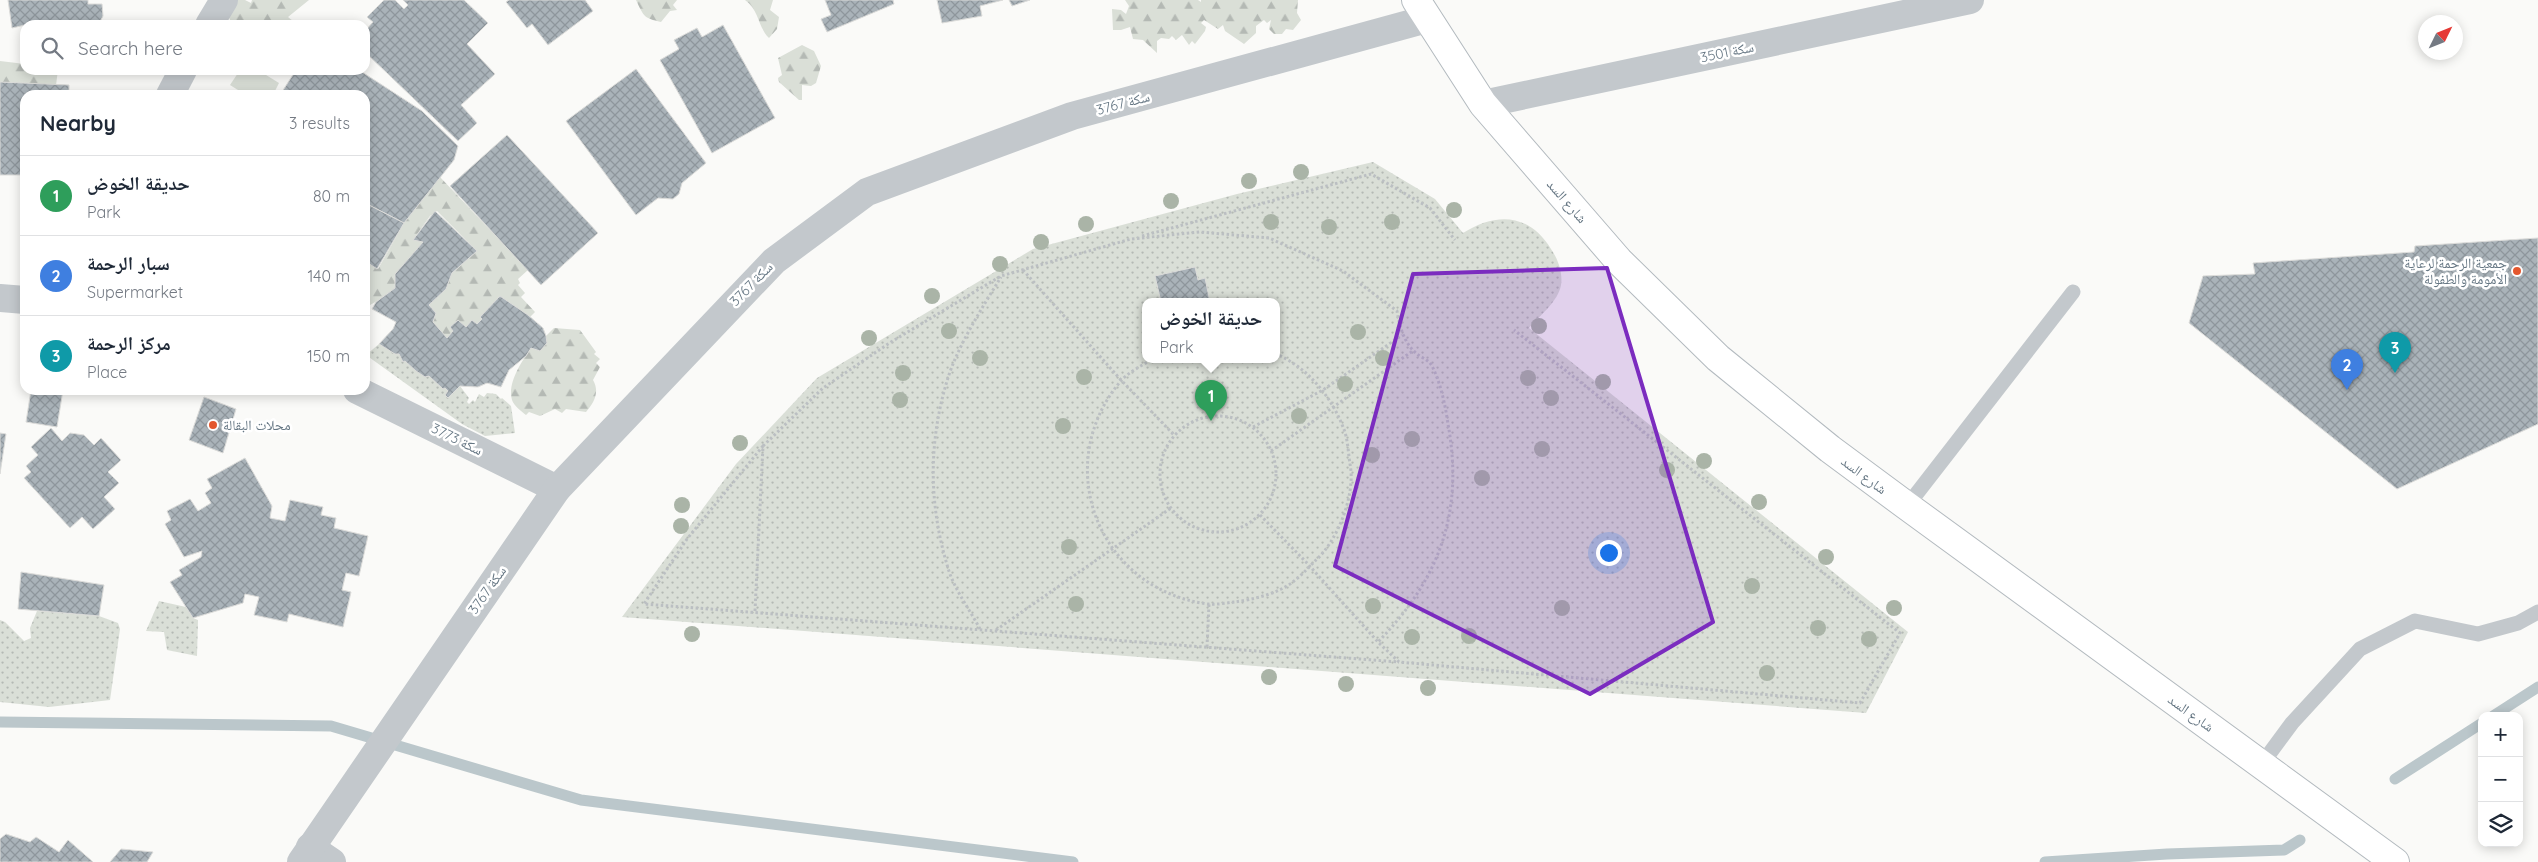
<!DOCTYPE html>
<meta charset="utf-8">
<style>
body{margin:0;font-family:Quicksand,"Noto Naskh Arabic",sans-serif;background:#f2f2f3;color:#1f2937}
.controls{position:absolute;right:15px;bottom:15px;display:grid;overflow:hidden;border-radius:10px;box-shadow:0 2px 12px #0003}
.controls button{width:45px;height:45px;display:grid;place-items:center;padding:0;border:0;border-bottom:1px solid #e0e1e3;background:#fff;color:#1f2937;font:25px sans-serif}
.compass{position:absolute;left:2418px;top:15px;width:45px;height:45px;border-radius:50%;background:#fff;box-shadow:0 2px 12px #0003;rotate:47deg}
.you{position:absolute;left:1608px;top:552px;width:18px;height:18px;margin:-12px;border:4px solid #fff;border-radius:50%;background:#1a73e8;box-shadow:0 0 0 8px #1a73e833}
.badge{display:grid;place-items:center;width:32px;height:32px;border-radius:50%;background:#e4572e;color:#fff;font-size:16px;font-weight:700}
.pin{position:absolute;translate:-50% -41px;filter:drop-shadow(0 1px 2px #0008)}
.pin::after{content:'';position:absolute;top:26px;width:18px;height:15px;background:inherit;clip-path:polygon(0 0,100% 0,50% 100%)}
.popup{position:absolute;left:1142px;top:298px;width:138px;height:65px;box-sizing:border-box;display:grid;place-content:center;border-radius:10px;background:#fff;filter:drop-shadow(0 1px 4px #0005);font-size:16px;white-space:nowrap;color:#747a83}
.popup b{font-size:19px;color:#1f2937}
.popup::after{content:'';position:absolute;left:50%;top:100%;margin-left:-10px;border:10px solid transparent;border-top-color:#fff}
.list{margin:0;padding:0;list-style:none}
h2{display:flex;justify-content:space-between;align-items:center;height:65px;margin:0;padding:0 20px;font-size:21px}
h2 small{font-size:16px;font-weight:400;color:#747a83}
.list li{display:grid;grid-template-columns:32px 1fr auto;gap:15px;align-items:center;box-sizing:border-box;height:80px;padding:0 20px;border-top:1px solid #e0e1e3}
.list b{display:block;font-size:19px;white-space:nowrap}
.list p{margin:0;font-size:16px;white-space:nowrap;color:#747a83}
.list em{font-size:16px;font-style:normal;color:#747a83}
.icon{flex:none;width:28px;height:28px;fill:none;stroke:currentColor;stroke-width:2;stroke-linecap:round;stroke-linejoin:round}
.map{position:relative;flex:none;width:2538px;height:862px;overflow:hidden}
.search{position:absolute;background:#fff;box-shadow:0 2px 12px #0003;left:20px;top:20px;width:350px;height:55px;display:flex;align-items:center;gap:12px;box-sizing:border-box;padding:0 18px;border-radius:15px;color:#747a83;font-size:19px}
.panel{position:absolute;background:#fff;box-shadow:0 2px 12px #0003;left:20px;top:90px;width:350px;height:305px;border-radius:15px}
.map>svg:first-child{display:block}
.grass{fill:#dadfd7}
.forest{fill:url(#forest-firs)}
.park{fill:url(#park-dots);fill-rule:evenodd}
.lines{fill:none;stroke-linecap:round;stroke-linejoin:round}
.stream{stroke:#bbc7cb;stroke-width:11}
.building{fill:url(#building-cross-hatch);stroke:#dcdcda}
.secondary-casing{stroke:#b3babf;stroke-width:30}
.path{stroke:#bbbfc2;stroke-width:3;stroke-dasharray:2.5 2.5;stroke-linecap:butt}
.lane{stroke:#c3c8cc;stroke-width:15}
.street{stroke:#c3c8cc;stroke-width:28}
.secondary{stroke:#fff;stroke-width:28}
.tree{fill:#aab4a7}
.marked{fill:#7b2cbf;fill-opacity:0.2;stroke:#7b2cbf;stroke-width:4;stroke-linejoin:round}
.poi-dot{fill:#e4572e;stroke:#fff;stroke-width:2}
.labels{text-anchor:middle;stroke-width:5;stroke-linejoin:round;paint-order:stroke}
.street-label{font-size:14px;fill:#657683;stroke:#fff}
.poi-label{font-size:14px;fill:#657683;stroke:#fff;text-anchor:end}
</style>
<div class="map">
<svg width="2538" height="862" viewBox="0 0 2538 862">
<defs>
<pattern id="forest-firs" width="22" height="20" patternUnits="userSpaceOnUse" patternTransform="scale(1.25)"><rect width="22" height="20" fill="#dadfd7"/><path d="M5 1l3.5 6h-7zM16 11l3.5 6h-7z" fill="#b4b9b4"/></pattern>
<pattern id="park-dots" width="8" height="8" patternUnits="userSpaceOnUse" patternTransform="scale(1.25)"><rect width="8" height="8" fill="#dadfd7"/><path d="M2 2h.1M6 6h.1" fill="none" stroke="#b4b9b4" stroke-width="1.8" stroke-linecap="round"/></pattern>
<pattern id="building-cross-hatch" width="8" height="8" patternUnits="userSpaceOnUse" patternTransform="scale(1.25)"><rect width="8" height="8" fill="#aab3b9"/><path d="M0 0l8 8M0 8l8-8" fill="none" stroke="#8e969c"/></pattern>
</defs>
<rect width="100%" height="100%" fill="#fafaf8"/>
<polygon class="grass" points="240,70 258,70 279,83 273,95 246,95 230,85"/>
<g class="forest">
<polygon points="235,0 245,0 251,3 252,0 309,0 288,17 294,22 302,25 278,25 271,22 271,25 232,25 225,7"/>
<path d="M636,0H677L673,5L677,10L670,11L661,22C644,18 644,17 636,0Z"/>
<path d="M745,0H773L770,10L779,17L777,29L769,38C757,26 760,11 745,0Z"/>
<polygon points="1125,0 1198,0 1201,2 1201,0 1298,0 1297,13 1301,20 1293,30 1286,29 1282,34 1274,34 1269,29 1271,20 1267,23 1264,20 1256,26 1256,33 1244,44 1225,31 1223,25 1218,29 1204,20 1201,23 1206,27 1205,31 1195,44 1192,41 1189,45 1182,35 1176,40 1172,36 1169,39 1161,38 1157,41 1157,53 1143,40 1133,39 1130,27 1121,30 1113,30 1112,9 1121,10 1126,14 1129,6"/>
<polygon points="802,45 814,51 821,66 816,83 811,86 802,85 802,100 799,100 779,82 778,78 782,75 778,58"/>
<polygon points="0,61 25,64 25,70 58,70 56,85 0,82"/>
<polygon points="440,177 528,270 518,279 520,283 518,285 525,293 521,297 535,312 530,317 500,296 480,317 482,319 477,324 472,320 466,327 458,320 450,327 453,331 447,338 433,322 436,313 429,305 446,289 452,273 477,251 437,211 430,216 413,240 423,242 395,281 395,288 382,298 365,308 365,261 378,269 404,223"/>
<path d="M554,328L580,330L596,352L594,354L600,359L596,363L600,367L593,380C600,392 594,403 586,412L566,409L562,413L555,409L540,416L529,412L526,415C521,411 514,406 512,400C507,383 522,361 531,348L540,351L547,343L546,336Z"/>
</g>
<g class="park">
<path d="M1373,162L1435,199L1463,233C1496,212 1529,213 1551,249C1558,259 1563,273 1561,285C1558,302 1539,316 1529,328L1908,632L1866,713L622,617L736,464L817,378L1033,249L1237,194ZM1146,302H1276V360H1146Z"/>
<polygon points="379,344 395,354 399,354 403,362 405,361 425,377 429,376 443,389 445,388 448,391 445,395 447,397 460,386 469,398 467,402 469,404 473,400 475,402 479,394 484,397 487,393 496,394 501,399 502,398 511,406 515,433 485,436 462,424 366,355"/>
<polygon points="159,601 186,607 193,618 198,620 197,656 167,650 164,632 146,631"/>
<polygon points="37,611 99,616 118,623 120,629 110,700 49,707 0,702 0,620 5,622 24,641 31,638 30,628"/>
</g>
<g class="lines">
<g class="stream">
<polyline points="2493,716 2538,687"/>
<polyline points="0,722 331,726 581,800 1073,862"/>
<polyline points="2395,779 2482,723"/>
<polyline points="2045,862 2167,854 2284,850 2300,840"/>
</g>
</g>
<g class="building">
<polygon points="8,0 88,0 88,4 102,4 103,16 98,25 68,22 69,25 25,25 12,28"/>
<polygon points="384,0 395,0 404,9 408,5 403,0 464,0 488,23 467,44 495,74 461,105 477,123 458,141 365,52 365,31 373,22 367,17"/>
<polygon points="509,0 585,0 593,11 548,45 532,24 527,28 506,2"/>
<polygon points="825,0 893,0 894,4 827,32 821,19 831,15"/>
<polygon points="937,0 1003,0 980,6 982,16 942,23"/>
<polygon points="1009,0 1030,0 1012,6"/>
<polygon points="723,25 775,118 712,153 660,60 679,49 674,40 697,28 702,37"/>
<polygon points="636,69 706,163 682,183 679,194 673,199 658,198 636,215 566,121"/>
<polygon points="296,70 359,70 422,111 458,146 454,160 404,223 365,203 365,95 280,95"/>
<polygon points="0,82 69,85 69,95 25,95 25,175 0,175"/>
<polygon points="507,135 598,233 541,285 450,186"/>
<polygon points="365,203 404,223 377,269 365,261"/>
<polygon points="435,211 477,251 452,273 446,289 429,305 436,313 433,322 447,338 453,331 450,327 458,320 466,327 472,320 477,324 482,319 480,317 500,296 528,315 543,328 546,336 547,343 540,351 531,348 526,356 509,370 501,387 487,383 478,387 460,386 448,398 445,395 448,391 445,388 443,389 429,376 425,377 416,371 405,361 403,362 399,354 395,354 379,344 393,329 396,322 372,309 376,302 395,288 395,274 423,242 413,240"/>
<polygon points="2538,238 2538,424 2397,489 2189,323 2203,276 2255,274 2253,263 2414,252 2415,246"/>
<polygon points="1195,267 1198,280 1205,278 1210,302 1161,302 1155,276"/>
<polygon points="31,390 63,390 57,427 26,422"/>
<polygon points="204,397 236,409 223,453 189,440"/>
<polygon points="51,428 62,441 70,433 84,435 94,445 101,438 121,460 108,472 119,483 104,497 115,509 93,529 82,517 70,528 24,478 31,472 26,466 38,455 31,447"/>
<polygon points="0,433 6,434 0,474"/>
<polygon points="245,458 272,506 270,518 285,521 290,500 323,507 321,515 336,518 334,528 368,536 359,576 346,573 342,590 351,592 343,627 289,614 287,622 254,615 259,597 245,594 243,603 193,618 170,582 182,575 179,570 201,557 202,551 184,557 165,524 171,520 167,511 190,499 198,511 211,503 205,493 212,488 207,479"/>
<polygon points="21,572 104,585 99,616 18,609"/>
<polygon points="6,834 30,842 36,837 59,852 68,840 93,862 0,862 0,839"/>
<polygon points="121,849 153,852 147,862 110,862"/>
</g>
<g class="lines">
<defs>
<polyline id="secondary" points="1416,0 1483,104 1619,261 1718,358 1830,449 1907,506 2395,862"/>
</defs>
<use href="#secondary" class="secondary-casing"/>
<g class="path">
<polyline points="1142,236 1371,174 1430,208 1455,240"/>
<polyline points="1023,270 1121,380 1174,435"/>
<path d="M1151,360C1141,366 1127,373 1120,382C1050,466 1099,590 1208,604C1216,605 1226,603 1234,602C1252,600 1280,593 1294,581C1302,575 1309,567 1316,560C1338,540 1356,494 1350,464C1348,452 1348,438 1343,427C1331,396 1307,367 1276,354"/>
<circle cx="1218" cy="474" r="58"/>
<polyline points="1253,427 1323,390 1402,335"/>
<path d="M763,446L823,388L891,342L1001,276L1131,239L1200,232L1269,238L1343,271L1397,311C1400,328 1404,343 1417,354C1422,358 1429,360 1432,366C1441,384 1445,404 1448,424C1464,512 1440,578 1378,642L1399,662L1860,703L1900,633L1514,330"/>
<polyline points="1271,451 1414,350"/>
<polyline points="1260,515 1306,562 1378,642"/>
<polyline points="755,611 763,446 687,539 644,604 1399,662"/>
<path d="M980,629C970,610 954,589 948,568C929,506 928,444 947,381C957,347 982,308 1001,277"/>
<polyline points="996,630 1171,508"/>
<polyline points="1207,647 1209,604"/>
</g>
<g class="lane">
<polyline points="1907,506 2073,292"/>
<polyline points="2261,765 2292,723 2360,649 2415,621 2478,634 2518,623 2538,612"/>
</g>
<g class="street">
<polyline points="209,25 224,0"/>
<polyline points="170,95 183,70"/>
<polyline points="1483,104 1970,0"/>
<polyline points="0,298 25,300"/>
<polyline points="357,390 557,489"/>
<polyline points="310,847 332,862"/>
<polyline points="301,862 557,489 774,261 867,192 1072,116 1427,19"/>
</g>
<use href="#secondary" class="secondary"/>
</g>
<g class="tree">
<circle cx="1301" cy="172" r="8"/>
<circle cx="1249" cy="181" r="8"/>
<circle cx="1171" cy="201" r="8"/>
<circle cx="1454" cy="210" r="8"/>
<circle cx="1271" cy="222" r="8"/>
<circle cx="1392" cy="222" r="8"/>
<circle cx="1086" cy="224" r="8"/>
<circle cx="1329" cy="227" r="8"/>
<circle cx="1041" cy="242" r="8"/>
<circle cx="1000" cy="264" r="8"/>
<circle cx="932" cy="296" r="8"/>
<circle cx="1539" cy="326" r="8"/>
<circle cx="949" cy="331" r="8"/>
<circle cx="1358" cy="332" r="8"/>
<circle cx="869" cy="338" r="8"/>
<circle cx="980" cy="358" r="8"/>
<circle cx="1383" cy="358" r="8"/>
<circle cx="903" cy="373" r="8"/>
<circle cx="1084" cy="377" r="8"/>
<circle cx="1528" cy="378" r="8"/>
<circle cx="1603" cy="382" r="8"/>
<circle cx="1345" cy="384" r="8"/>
<circle cx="1551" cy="398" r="8"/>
<circle cx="900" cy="400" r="8"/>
<circle cx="1299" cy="416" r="8"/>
<circle cx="1063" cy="426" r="8"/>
<circle cx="1412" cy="439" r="8"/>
<circle cx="740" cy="443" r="8"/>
<circle cx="1542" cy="449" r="8"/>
<circle cx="1372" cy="455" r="8"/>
<circle cx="1704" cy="461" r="8"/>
<circle cx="1667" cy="470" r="8"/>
<circle cx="1482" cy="478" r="8"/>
<circle cx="1759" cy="502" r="8"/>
<circle cx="682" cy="505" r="8"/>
<circle cx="681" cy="526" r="8"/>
<circle cx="1069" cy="547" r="8"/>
<circle cx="1826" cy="557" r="8"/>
<circle cx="1752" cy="586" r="8"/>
<circle cx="1076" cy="604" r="8"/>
<circle cx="1373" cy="606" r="8"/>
<circle cx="1562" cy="608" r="8"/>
<circle cx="1894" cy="608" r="8"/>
<circle cx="1818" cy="628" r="8"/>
<circle cx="692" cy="634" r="8"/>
<circle cx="1469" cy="636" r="8"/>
<circle cx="1412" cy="637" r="8"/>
<circle cx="1869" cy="639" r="8"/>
<circle cx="1767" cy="673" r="8"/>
<circle cx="1269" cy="677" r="8"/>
<circle cx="1346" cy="684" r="8"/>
<circle cx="1428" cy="688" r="8"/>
</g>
<path class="marked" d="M1607,268L1713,622L1590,694L1335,566L1413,274Z"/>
<g class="poi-dot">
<circle cx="2517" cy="271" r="5"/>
<circle cx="213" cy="425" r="5"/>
</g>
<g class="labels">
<g class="street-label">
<text transform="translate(1727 52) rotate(-12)" y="5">سكة 3501</text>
<text transform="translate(1123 103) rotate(-15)" y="5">سكة 3767</text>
<text transform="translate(1567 201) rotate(49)" y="5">شارع السد</text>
<text transform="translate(751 284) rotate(-46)" y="5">سكة 3767</text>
<text transform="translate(457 439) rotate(26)" y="5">سكة 3773</text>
<text transform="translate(1864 475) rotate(37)" y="5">شارع السد</text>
<text transform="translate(487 590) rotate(-55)" y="5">سكة 3767</text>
<text transform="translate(2191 713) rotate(36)" y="5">شارع السد</text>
</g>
<g class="poi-label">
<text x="2507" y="268">جمعية الرحمة لرعاية<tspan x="2507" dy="16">الأمومة والطفولة</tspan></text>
<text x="223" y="430" text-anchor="start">محلات البقالة</text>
</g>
</g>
</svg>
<div class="controls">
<button>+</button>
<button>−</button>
<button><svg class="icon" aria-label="layers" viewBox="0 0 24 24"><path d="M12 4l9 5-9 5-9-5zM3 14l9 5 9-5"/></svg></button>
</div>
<svg class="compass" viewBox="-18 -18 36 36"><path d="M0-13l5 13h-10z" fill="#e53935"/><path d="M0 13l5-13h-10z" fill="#747a83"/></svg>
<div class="you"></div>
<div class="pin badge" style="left:1211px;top:421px;background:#2e9e5b">1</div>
<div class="popup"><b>حديقة الخوض</b>Park</div>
<div class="pin badge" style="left:2347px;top:390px;background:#3f7fe0">2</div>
<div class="pin badge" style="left:2395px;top:373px;background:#0f9aa8">3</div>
<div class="search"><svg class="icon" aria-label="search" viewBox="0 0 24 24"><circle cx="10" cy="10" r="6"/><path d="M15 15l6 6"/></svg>Search here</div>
<section class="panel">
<h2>Nearby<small>3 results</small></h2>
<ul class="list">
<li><span class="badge" style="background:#2e9e5b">1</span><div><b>حديقة الخوض</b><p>Park</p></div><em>80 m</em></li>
<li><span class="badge" style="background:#3f7fe0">2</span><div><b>سبار الرحمة</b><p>Supermarket</p></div><em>140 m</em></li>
<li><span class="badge" style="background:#0f9aa8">3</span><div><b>مركز الرحمة</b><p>Place</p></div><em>150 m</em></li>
</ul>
</section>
</div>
